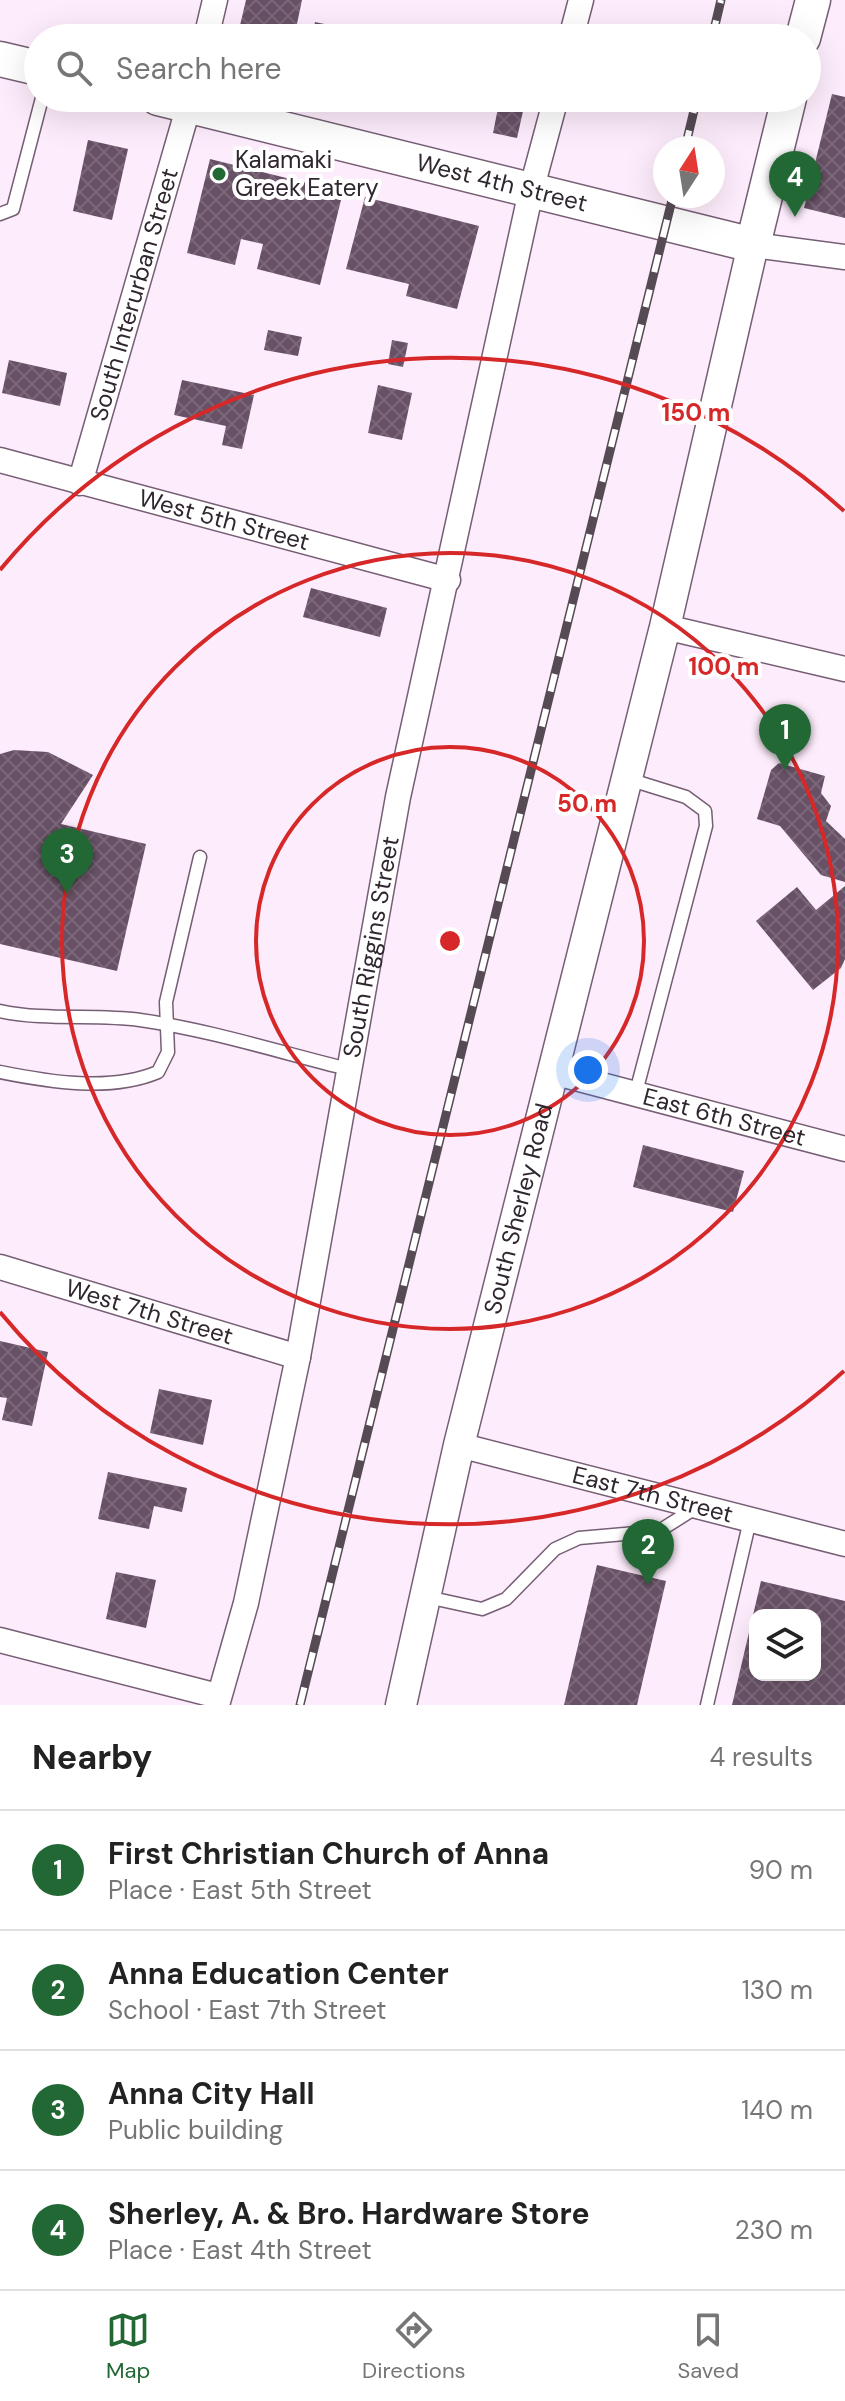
<!DOCTYPE html>
<meta charset="utf-8">
<style>
body{margin:0;font-family:"DM Sans",sans-serif;background:#f6f6f6;color:#222}
.controls{position:absolute;right:24px;bottom:24px;display:grid;overflow:hidden;border-radius:16px;box-shadow:0 8px 32px #0002}
.controls button{width:72px;height:72px;display:grid;place-items:center;padding:0;border:0;border-bottom:2px solid #e0e0e0;background:#fff;color:#222;font:40px sans-serif}
.compass{position:absolute;left:653px;top:136px;width:72px;height:72px;border-radius:50%;background:#fff;box-shadow:0 8px 32px #0002;rotate:12deg}
.you{position:absolute;left:588px;top:1070px;width:28px;height:28px;margin:-20px;border:6px solid #fff;border-radius:50%;background:#1a73e8;box-shadow:0 0 0 12px #1a73e833}
.badge{display:grid;place-items:center;width:52px;height:52px;border-radius:50%;background:#226834;color:#fff;font-size:26px;font-weight:700}
.pin{position:absolute;translate:-50% -66px;filter:drop-shadow(0 2px 4px #0008)}
.pin::after{content:'';position:absolute;top:42px;width:28px;height:24px;background:inherit;clip-path:polygon(0 0,100% 0,50% 100%)}
.list{margin:0;padding:0;list-style:none}
h2{display:flex;justify-content:space-between;align-items:center;height:104px;margin:0;padding:0 32px;font-size:34px}
h2 small{font-size:26px;font-weight:400;color:#767676}
.list li{display:grid;grid-template-columns:52px 1fr auto;gap:24px;align-items:center;box-sizing:border-box;height:120px;padding:0 32px;border-top:2px solid #e0e0e0}
.list b{display:block;font-size:30px;white-space:nowrap}
.list p{margin:0;font-size:26px;white-space:nowrap;color:#767676}
.list em{font-size:26px;font-style:normal;color:#767676}
.icon{flex:none;width:44px;height:44px;fill:none;stroke:currentColor;stroke-width:2;stroke-linecap:round;stroke-linejoin:round}
.map{position:relative;flex:none;width:845px;height:1705px;overflow:hidden}
.search{position:absolute;background:#fff;box-shadow:0 8px 32px #0002;left:24px;right:24px;top:24px;height:88px;display:flex;align-items:center;gap:20px;box-sizing:border-box;padding:0 28px;border-radius:44px;color:#767676;font-size:30px}
.sheet{height:584px;background:#fff}
nav{display:flex;justify-content:space-around;align-items:center;box-sizing:border-box;height:112px;border-top:2px solid #e0e0e0;background:#fff;font-size:22px;color:#767676}
nav a{display:grid;justify-items:center;gap:4px}
nav .on{color:#226834}
.map>svg:first-child{display:block}
.building{fill:url(#building-cross-hatch);fill-rule:evenodd}
.lines{fill:none;stroke-linecap:round;stroke-linejoin:round}
.service-casing{stroke:#765e74;stroke-width:15}
.minor-casing{stroke:#765e74;stroke-width:27}
.tertiary-casing{stroke:#765e74;stroke-width:33}
.secondary-casing{stroke:#765e74;stroke-width:37}
.service{stroke:#fff;stroke-width:12}
.minor{stroke:#fff;stroke-width:24}
.tertiary{stroke:#fff;stroke-width:30}
.secondary{stroke:#fff;stroke-width:34}
.rail-casing{stroke:#564b55;stroke-width:9}
.rail{stroke:#fff;stroke-width:6;stroke-dasharray:18;stroke-linecap:butt}
.ring{fill:none;stroke:#d62828;stroke-width:4}
.poi-dot{fill:#226834;stroke:#fff;stroke-width:3}
.labels{text-anchor:middle;stroke-width:8;stroke-linejoin:round;paint-order:stroke}
.poi-label{font-size:24px;fill:#30262f;stroke:#fff;text-anchor:start}
.street-label{font-size:24px;fill:#30262f;stroke:#fff}
.centre{fill:#d62828;stroke:#fff;stroke-width:4}
.ring-label{font-size:24px;text-anchor:middle;font-weight:bold;fill:#d62828;stroke:#fff;stroke-width:8;stroke-linejoin:round;paint-order:stroke}
</style>
<div class="map">
<svg width="845" height="1705" viewBox="0 0 845 1705">
<defs>
<pattern id="building-cross-hatch" width="8" height="8" patternUnits="userSpaceOnUse" patternTransform="scale(2)"><rect width="8" height="8" fill="#685166"/><path d="M0 0l8 8M0 8l8-8" fill="none" stroke="#7a6778"/></pattern>
</defs>
<rect width="100%" height="100%" fill="#fdecfb"/>
<g class="building">
<polygon points="246,0 302,0 294,38 237,38"/>
<polygon points="315,22 348,29 346,38 312,38"/>
<polygon points="832,94 845,97 845,218 804,208"/>
<polygon points="500,98 526,98 517,138 493,133"/>
<polygon points="88,140 128,149 112,220 73,211"/>
<polygon points="210,159 343,192 320,285 257,269 263,244 241,239 235,265 187,253"/>
<polygon points="365,197 479,226 457,309 406,296 409,284 346,269"/>
<polygon points="268,330 302,337 298,356 264,350"/>
<polygon points="392,340 408,343 403,367 388,364"/>
<polygon points="9,360 67,373 60,406 2,393"/>
<polygon points="182,380 254,395 242,449 222,445 226,426 174,415"/>
<polygon points="378,385 412,393 402,440 368,433"/>
<polygon points="311,588 387,608 380,637 303,617"/>
<polygon points="14,750 48,752 93,775 61,824 146,844 117,971 0,944 0,754"/>
<polygon points="779,763 825,776 821,793 831,806 826,821 845,839 845,882 821,875 780,826 757,819 771,770"/>
<polygon points="845,886 845,959 841,968 813,990 756,921 797,887 816,910"/>
<polygon points="643,1145 744,1171 733,1212 633,1187"/>
<polygon points="0,1341 48,1352 32,1426 2,1420 7,1398 0,1397"/>
<polygon points="159,1389 212,1400 203,1445 150,1433"/>
<polygon points="108,1472 187,1488 182,1512 154,1506 149,1529 98,1519"/>
<polygon points="597,1565 666,1581 637,1705 564,1705"/>
<polygon points="116,1572 156,1580 146,1628 106,1619"/>
<path d="M761,1581L845,1601V1705H732ZM755,1615H815V1675H755Z"/>
</g>
<g class="lines">
<defs>
<g id="service">
<polyline points="0,214 13,209 42,98"/>
<polyline points="628,779 686,797 705,811 706,826 636,1092"/>
<path d="M0,1011C46,1021 94,1014 140,1020C210,1030 279,1052 348,1069"/>
<path d="M0,1072C49,1082 111,1092 158,1072L168,1052L166,1002L200,857"/>
<polyline points="427,1597 482,1609 506,1599 555,1549 579,1538 659,1531 697,1507"/>
<polyline points="707,1705 750,1520"/>
</g>
<g id="minor">
<polyline points="206,38 215,0"/>
<polyline points="571,38 581,0"/>
<polyline points="753,245 845,257"/>
<path id="s1" d="M0,460L448,580"/>
<path id="s2" d="M80,483L191,98"/>
<polyline points="665,627 845,669"/>
<path id="s3" d="M556,1073L845,1149"/>
<path id="s4" d="M0,1267L298,1357"/>
<path id="s5" d="M459,1445L845,1544"/>
<polyline points="0,1640 218,1696"/>
<path id="s6" d="M217,1705L246,1603L298,1357L398,797L531,191L556,98"/>
</g>
<g id="tertiary">
<path id="s7" d="M401,1705L459,1445L665,627L753,245"/>
</g>
<g id="secondary">
<polyline points="803,38 813,0"/>
<polyline points="0,59 38,68"/>
<path id="s8" d="M158,98L753,245L789,98"/>
</g>
</defs>
<use href="#service" class="service-casing"/>
<use href="#minor" class="minor-casing"/>
<use href="#tertiary" class="tertiary-casing"/>
<use href="#secondary" class="secondary-casing"/>
<use href="#service" class="service"/>
<use href="#minor" class="minor"/>
<use href="#tertiary" class="tertiary"/>
<use href="#secondary" class="secondary"/>
<defs>
<g id="rail">
<polyline points="712,38 721,0"/>
<polyline points="685,148 697,98"/>
<polyline points="300,1705 673,196"/>
</g>
</defs>
<use href="#rail" class="rail-casing"/>
<use href="#rail" class="rail"/>
</g>
<g class="ring">
<circle cx="450" cy="941" r="194"/>
<circle cx="450" cy="941" r="388"/>
<path d="M844 1371A583 583 0 0 1 0 1312M0 570A583 583 0 0 1 844 511"/>
</g>
<circle class="poi-dot" cx="219" cy="174" r="8"/>
<g class="labels">
<g class="poi-label">
<text x="235" y="168">Kalamaki<tspan x="235" dy="28">Greek Eatery</tspan></text>
</g>
<g class="street-label">
<text dy="8" stroke="none"><textPath href="#s8" startOffset="354">West 4th Street</textPath></text>
<text dy="8" stroke="none"><textPath href="#s2" startOffset="196">South Interurban Street</textPath></text>
<text dy="8" stroke="none"><textPath href="#s1" startOffset="232">West 5th Street</textPath></text>
<text dy="8" stroke="none"><textPath href="#s6" startOffset="774">South Riggins Street</textPath></text>
<text dy="8" stroke="none"><textPath href="#s3" startOffset="174">East 6th Street</textPath></text>
<text dy="8" stroke="none"><textPath href="#s7" startOffset="510">South Sherley Road</textPath></text>
<text dy="8" stroke="none"><textPath href="#s4" startOffset="156">West 7th Street</textPath></text>
<text dy="8" stroke="none"><textPath href="#s5" startOffset="200">East 7th Street</textPath></text>
</g>
</g>
<circle cx="450" cy="941" r="12" class="centre"/>
<g class="ring-label">
<text x="696" y="421">150 m</text>
<text x="724" y="675">100 m</text>
<text x="587" y="812">50 m</text>
</g>
</svg>
<div class="controls">
<button><svg class="icon" aria-label="layers" viewBox="0 0 24 24"><path d="M12 4l9 5-9 5-9-5zM3 14l9 5 9-5"/></svg></button>
</div>
<svg class="compass" viewBox="-18 -18 36 36"><path d="M0-13l5 13h-10z" fill="#e53935"/><path d="M0 13l5-13h-10z" fill="#767676"/></svg>
<div class="you"></div>
<div class="pin badge" style="left:785px;top:770px">1</div>
<div class="pin badge" style="left:648px;top:1585px">2</div>
<div class="pin badge" style="left:67px;top:894px">3</div>
<div class="pin badge" style="left:795px;top:217px">4</div>
<div class="search"><svg class="icon" aria-label="search" viewBox="0 0 24 24"><circle cx="10" cy="10" r="6"/><path d="M15 15l6 6"/></svg>Search here</div>
</div>
<section class="sheet">
<h2>Nearby<small>4 results</small></h2>
<ul class="list">
<li><span class="badge">1</span><div><b>First Christian Church of Anna</b><p>Place · East 5th Street</p></div><em>90 m</em></li>
<li><span class="badge">2</span><div><b>Anna Education Center</b><p>School · East 7th Street</p></div><em>130 m</em></li>
<li><span class="badge">3</span><div><b>Anna City Hall</b><p>Public building</p></div><em>140 m</em></li>
<li><span class="badge">4</span><div><b>Sherley, A. &amp; Bro. Hardware Store</b><p>Place · East 4th Street</p></div><em>230 m</em></li>
</ul>
</section>
<nav>
<a class="on"><svg class="icon" aria-label="map" viewBox="0 0 24 24"><path d="M3 6l6-2 6 2 6-2v14l-6 2-6-2-6 2zM9 4v14M15 6v14"/></svg>Map</a>
<a><svg class="icon" aria-label="directions" viewBox="0 0 24 24"><path d="M12 3l9 9-9 9-9-9zM9 14v-3h6M13 9l2 2-2 2"/></svg>Directions</a>
<a><svg class="icon" aria-label="saved" viewBox="0 0 24 24"><path d="M7 4h10v16l-5-4-5 4z"/></svg>Saved</a>
</nav>
